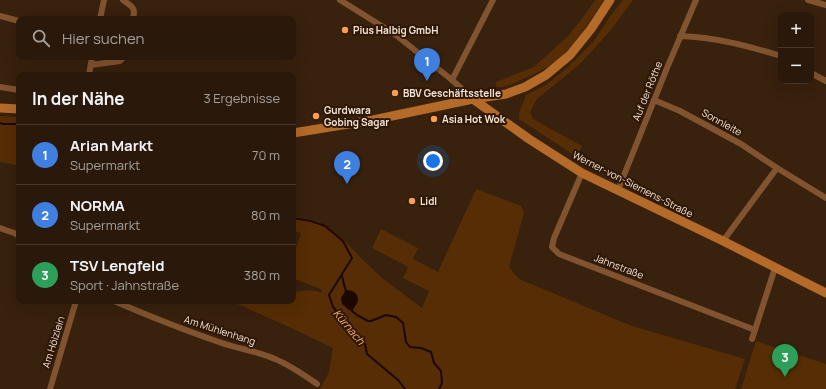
<!DOCTYPE html>
<html lang="de">
<meta charset="utf-8">
<style>
body{margin:0;font-family:Manrope,sans-serif;background:#362618;color:#f1f3f6}
.controls{position:absolute;right:12px;top:12px;display:grid;overflow:hidden;border-radius:8px;box-shadow:0 4px 16px #0002}
.controls button{width:36px;height:36px;display:grid;place-items:center;padding:0;border:0;border-bottom:1px solid #46382b;background:#2a190a;color:#f1f3f6;font:20px sans-serif}
.you{position:absolute;left:433px;top:161px;width:14px;height:14px;margin:-10px;border:3px solid #fff;border-radius:50%;background:#1a73e8;box-shadow:0 0 0 6px #1a73e833}
.badge{display:grid;place-items:center;width:26px;height:26px;border-radius:50%;background:#fb9e50;color:#fff;font-size:13px;font-weight:700}
.pin{position:absolute;translate:-50% -33px;filter:drop-shadow(0 1px 2px #0008)}
.pin::after{content:'';position:absolute;top:21px;width:14px;height:12px;background:inherit;clip-path:polygon(0 0,100% 0,50% 100%)}
.list{margin:0;padding:0;list-style:none}
h2{display:flex;justify-content:space-between;align-items:center;height:52px;margin:0;padding:0 16px;font-size:17px}
h2 small{font-size:13px;font-weight:400;color:#a5a09c}
.list li{display:grid;grid-template-columns:26px 1fr auto;gap:12px;align-items:center;box-sizing:border-box;height:60px;padding:0 16px;border-top:1px solid #46382b}
.list b{display:block;font-size:15px;white-space:nowrap}
.list p{margin:0;font-size:13px;white-space:nowrap;color:#a5a09c}
.list em{font-size:13px;font-style:normal;color:#a5a09c}
.icon{flex:none;width:22px;height:22px;fill:none;stroke:currentColor;stroke-width:2;stroke-linecap:round;stroke-linejoin:round}
.map{position:relative;flex:none;width:826px;height:389px;overflow:hidden}
.search{position:absolute;background:#2a190a;box-shadow:0 4px 16px #0002;left:16px;top:16px;width:280px;height:44px;display:flex;align-items:center;gap:10px;box-sizing:border-box;padding:0 14px;border-radius:8px;color:#a5a09c;font-size:15px}
.panel{position:absolute;background:#2a190a;box-shadow:0 4px 16px #0002;left:16px;top:72px;width:280px;height:232px;border-radius:8px}
.map>svg:first-child{display:block}
.green{fill:#562d04}
.water{fill:#1d0800}
.lines{fill:none;stroke-linecap:round;stroke-linejoin:round}
.stream{stroke:#1d0800;stroke-width:2}
.street{stroke:#81532e;stroke-width:6}
.secondary{stroke:#b46a29;stroke-width:9}
.poi-dot{fill:#fb9e50;stroke:#2e1704;stroke-width:1.5}
.labels{text-anchor:middle;stroke-width:4;stroke-linejoin:round;paint-order:stroke}
.poi-label{font-size:10px;font-weight:bold;fill:#f4e4d8;stroke:#2e1704;text-anchor:start}
.street-label{font-size:10px;fill:#f4e4d8;stroke:#2e1704}
.water-label{font-size:11px;font-style:italic;fill:#fdb073;stroke:#2e1704}
</style>
<div class="map">
<svg width="826" height="389" viewBox="0 0 826 389">
<rect width="100%" height="100%" fill="#38210d"/>
<g class="green">
<path d="M595,0H604C590,20 575,46 556,61C546,69 535,74 523,79C515,83 506,88 497,87L496,84V82L534,67L568,36L583,17Z"/>
<polygon points="623,0 633,0 610,31 580,64 537,99 530,112 533,119 582,146 577,157 519,119 519,113 526,95 546,85 568,67 593,42 611,15"/>
<polygon points="0,116 19,117 19,167 16,165 0,162"/>
<polygon points="476,189 521,206 524,213 509,267 519,279 632,326 745,359 735,389 320,389 329,372 333,348 289,327 231,301 293,301 293,292 310,290 321,292 322,290 293,278 293,255 300,237 301,233 293,230 293,216 318,221 343,239 361,258 381,277 422,308 429,291 403,278 408,267 372,248 381,229 418,248 413,259 438,272"/>
<polygon points="756,341 826,364 826,389 741,389"/>
</g>
<path class="water" d="M346,290C352,290 359,293 358,301C357,304 354,308 352,311L349,310L342,304L341,298Z"/>
<g class="lines">
<g class="stream">
<polyline points="0,123 3,124 19,124"/>
<polyline points="293,218 311,221 325,226 343,241 352,258 329,295 333,307 365,344 367,354 398,380 405,389"/>
<polyline points="342,276 346,292"/>
<polyline points="352,308 352,311 357,315 368,321 371,321 386,315 396,317 403,323 406,342 410,347 421,348 431,352 434,363 441,371 442,383 439,389"/>
</g>
<g class="street">
<path d="M123,0C132,7 136,7 133,19"/>
<polyline points="340,0 396,35 452,80 473,99"/>
<polyline points="808,0 826,5"/>
<polyline points="0,16 19,21"/>
<polyline points="100,19 104,0"/>
<path d="M680,36C715,37 748,46 781,56"/>
<polyline points="91,65 120,61 124,57"/>
<polyline points="811,73 826,81"/>
<polyline points="89,75 92,57"/>
<polyline points="452,80 493,0"/>
<polyline points="0,87 19,90"/>
<polyline points="654,100 680,111 741,144 777,168 826,198"/>
<polyline points="582,173 554,238 552,247 559,254 755,330"/>
<polyline points="618,190 667,68 696,0"/>
<polyline points="0,228 14,233 19,236"/>
<polyline points="723,241 777,168"/>
<path d="M114,301C149,316 184,330 219,342C238,349 258,351 275,359C290,365 304,375 317,384"/>
<polyline points="752,339 775,268"/>
<polyline points="50,389 76,301"/>
</g>
<g class="secondary">
<polyline points="473,99 529,139 582,173 723,241 826,293"/>
<polyline points="0,108 19,109"/>
<polyline points="293,133 373,120 473,99 506,94 525,87 546,75 570,55 591,29 610,0"/>
</g>
</g>
<g class="poi-dot">
<circle cx="345" cy="30" r="4"/>
<circle cx="395" cy="93" r="4"/>
<circle cx="316" cy="116" r="4"/>
<circle cx="434" cy="119" r="4"/>
<circle cx="412" cy="201" r="4"/>
</g>
<g class="labels">
<g class="poi-label">
<text x="353" y="34">Pius Halbig GmbH</text>
<text x="403" y="97">BBV Geschäftsstelle</text>
<text x="324" y="114">Gurdwara<tspan x="324" dy="12">Gobing Sagar</tspan></text>
<text x="442" y="123">Asia Hot Wok</text>
<text x="420" y="205">Lidl</text>
</g>
<g class="street-label">
<text transform="translate(647 91) rotate(-68)" y="4">Auf der Röthe</text>
<text transform="translate(722 122) rotate(29)" y="4">Sonnleite</text>
<text transform="translate(633 184) rotate(27)" y="4">Werner-von-Siemens-Straße</text>
<text transform="translate(619 266) rotate(21)" y="4">Jahnstraße</text>
<text transform="translate(220 330) rotate(18)" y="4">Am Mühlenhang</text>
<text transform="translate(53 342) rotate(-73)" y="4">Am Hölzlein</text>
</g>
<g class="water-label">
<text transform="translate(349 327) rotate(50)" y="4">Kürnach</text>
</g>
</g>
</svg>
<div class="controls">
<button>+</button>
<button>−</button>
</div>
<div class="you"></div>
<div class="pin badge" style="left:427px;top:81px;background:#3f7fe0">1</div>
<div class="pin badge" style="left:347px;top:184px;background:#3f7fe0">2</div>
<div class="pin badge" style="left:785px;top:377px;background:#2e9e5b">3</div>
<div class="search"><svg class="icon" aria-label="search" viewBox="0 0 24 24"><circle cx="10" cy="10" r="6"/><path d="M15 15l6 6"/></svg>Hier suchen</div>
<section class="panel">
<h2>In der Nähe<small>3 Ergebnisse</small></h2>
<ul class="list">
<li><span class="badge" style="background:#3f7fe0">1</span><div><b>Arian Markt</b><p>Supermarkt</p></div><em>70 m</em></li>
<li><span class="badge" style="background:#3f7fe0">2</span><div><b>NORMA</b><p>Supermarkt</p></div><em>80 m</em></li>
<li><span class="badge" style="background:#2e9e5b">3</span><div><b>TSV Lengfeld</b><p>Sport · Jahnstraße</p></div><em>380 m</em></li>
</ul>
</section>
</div>
